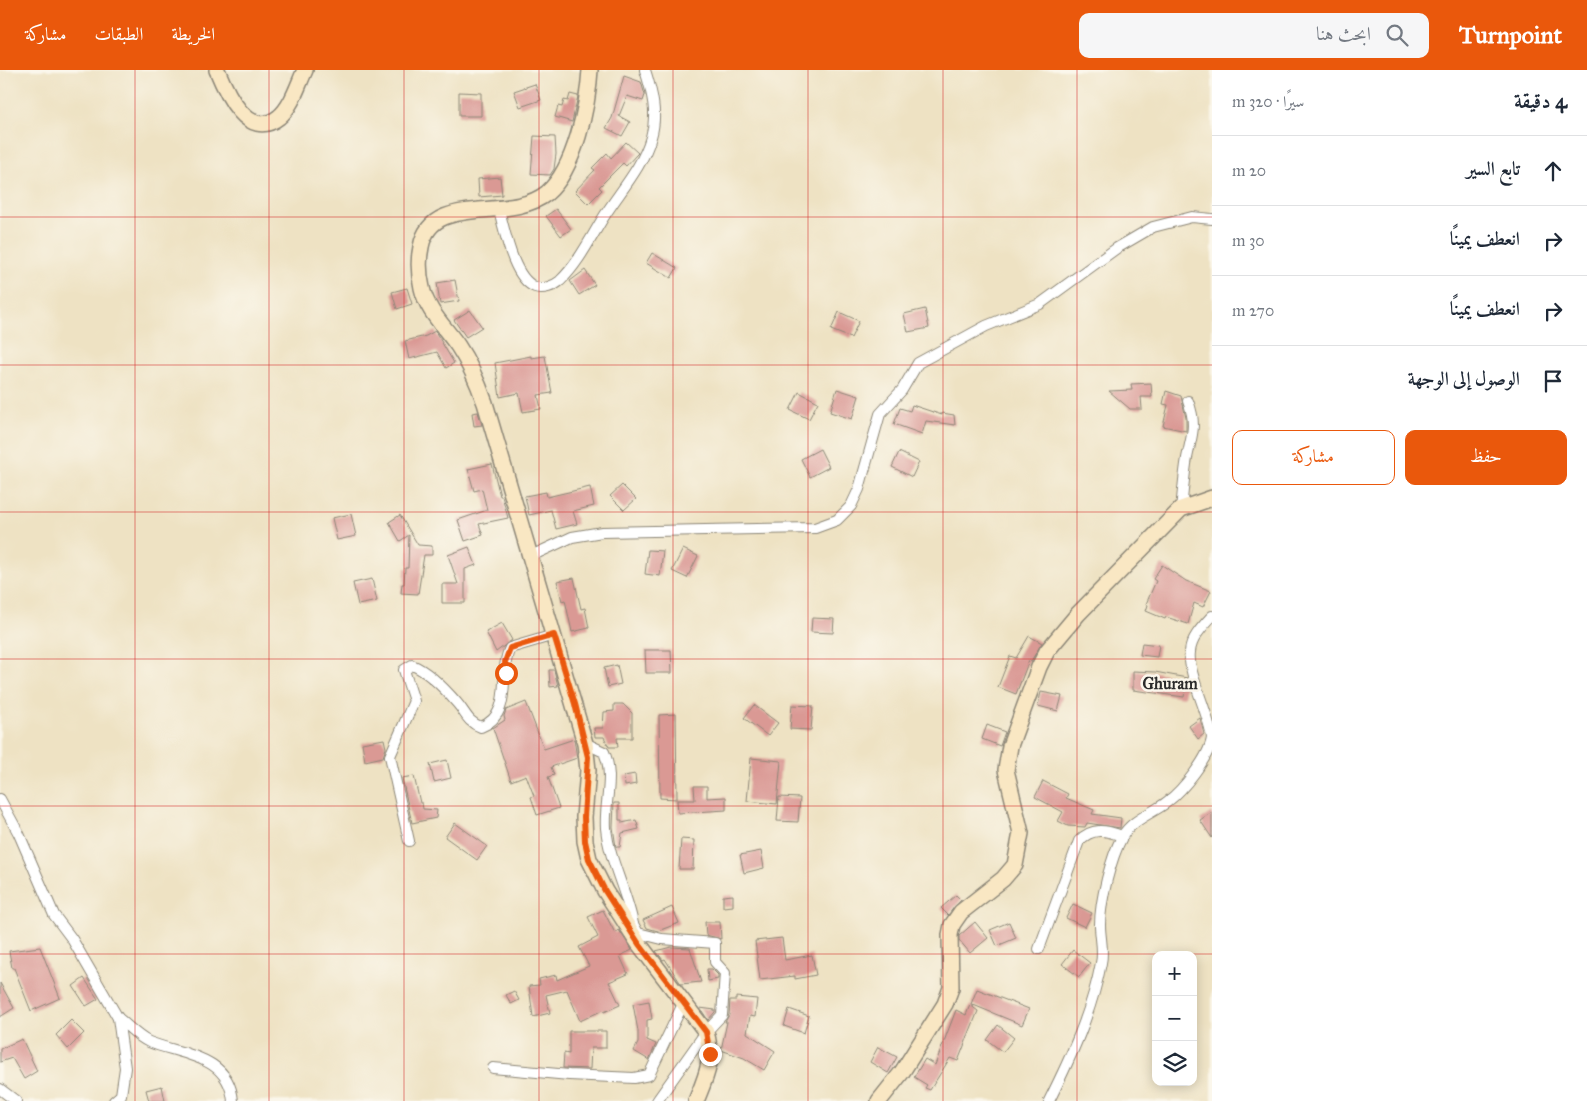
<!DOCTYPE html>
<html lang="ar">
<meta charset="utf-8">
<style>
body{margin:0;font-family:"IM FELL Great Primer",Amiri,serif;background:#f6f6f7;color:#1f2937;direction:rtl}
.controls{position:absolute;right:15px;bottom:15px;display:grid;overflow:hidden;border-radius:10px;box-shadow:0 2px 12px #0003}
.controls button{width:45px;height:45px;display:grid;place-items:center;padding:0;border:0;border-bottom:1px solid #e0e1e3;background:#fff;color:#1f2937;font:25px sans-serif}
.stop{position:absolute;width:15px;height:15px;margin:-11px;border:4px solid #ea580c;border-radius:50%;background:#fff}
.stop.end{background:#ea580c;border-color:#fff;box-shadow:0 1px 5px #0008}
.list{margin:0;padding:0;list-style:none}
h2{display:flex;justify-content:space-between;align-items:center;height:65px;margin:0;padding:0 20px;font-size:21px}
h2 small{font-size:16px;font-weight:400;color:#747a83}
.list li{display:grid;grid-template-columns:32px 1fr auto;gap:15px;align-items:center;box-sizing:border-box;height:70px;padding:0 20px;border-top:1px solid #e0e1e3}
.list b{display:block;font-size:19px;white-space:nowrap}
.list em{font-size:16px;font-style:normal;color:#747a83}
.actions{display:flex;gap:10px;padding:15px 20px}
.actions a{flex:1;padding:11px 0;border:1px solid #ea580c;border-radius:10px;text-align:center;font-size:18px;color:#ea580c}
.actions .main{background:#ea580c;color:#fff}
.icon{flex:none;width:28px;height:28px;fill:none;stroke:currentColor;stroke-width:2;stroke-linecap:round;stroke-linejoin:round}
.map{position:relative;flex:none;width:1212px;height:1031px;overflow:hidden;direction:ltr}
header{display:flex;align-items:center;gap:30px;box-sizing:border-box;height:70px;padding:0 25px;background:#ea580c;color:#fff}
header strong{font-size:24px}
nav{display:flex;gap:28px;margin-inline-start:auto;font-size:18px}
.search{width:350px;height:45px;background:#f6f6f7;display:flex;align-items:center;gap:12px;box-sizing:border-box;padding:0 18px;border-radius:10px;color:#747a83;font-size:19px}
main{display:flex}
aside{flex:1;background:#fff}
.map>svg:first-child{display:block}
.building{fill:#da9994}
.lines{fill:none;stroke-linecap:round;stroke-linejoin:round}
.street-casing{stroke:#8c8677;stroke-width:12}
.secondary-casing{stroke:#8c8677;stroke-width:18}
.street{stroke:#fff;stroke-width:10}
.secondary{stroke:#f9e7c3;stroke-width:15}
.route{stroke:#ea580c;stroke-width:6}
.grid{fill:none;stroke:#d62828;stroke-width:1;stroke-opacity:0.55}
.labels{text-anchor:middle;stroke-width:5;stroke-linejoin:round;paint-order:stroke}
.quarter-label{font-size:16px;font-weight:bold;fill:#2b2b2b;stroke:#fbf7ec}
</style>
<header>
<strong>Turnpoint</strong>
<div class="search"><svg class="icon" aria-label="search" viewBox="0 0 24 24"><circle cx="10" cy="10" r="6"/><path d="M15 15l6 6"/></svg>ابحث هنا</div>
<nav><a>الخريطة</a><a>الطبقات</a><a>مشاركة</a></nav>
</header>
<main>
<aside>
<h2>4 دقيقة<small>سيرًا · 320 m</small></h2>
<ul class="list">
<li><svg class="icon" aria-label="ahead" viewBox="0 0 24 24"><path d="M12 20V5M6 11l6-6 6 6"/></svg><div><b>تابع السير</b></div><em>20 m</em></li>
<li><svg class="icon" aria-label="right" viewBox="0 0 24 24"><path d="M7 20v-9h11M14 6l5 5-5 5"/></svg><div><b>انعطف يمينًا</b></div><em>30 m</em></li>
<li><svg class="icon" aria-label="right" viewBox="0 0 24 24"><path d="M7 20v-9h11M14 6l5 5-5 5"/></svg><div><b>انعطف يمينًا</b></div><em>270 m</em></li>
<li><svg class="icon" aria-label="arrive" viewBox="0 0 24 24"><path d="M6 21V4h12l-3 4 3 4H6"/></svg><div><b>الوصول إلى الوجهة</b></div></li>
</ul>
<div class="actions"><a class="main">حفظ</a><a>مشاركة</a></div>
</aside>
<div class="map">
<svg width="1212" height="1031" viewBox="0 0 1212 1031">
<rect width="100%" height="100%" fill="#fbf7ec"/>
<filter id="ink" filterUnits="userSpaceOnUse"><feTurbulence type="fractalNoise" baseFrequency=".02" numOctaves="2"/><feDisplacementMap in="SourceGraphic" scale="10" xChannelSelector="R" yChannelSelector="G"/><feConvolveMatrix kernelMatrix="1 2 1 2 8 2 1 2 1" color-interpolation-filters="sRGB"/></filter>
<filter id="wash" filterUnits="userSpaceOnUse"><feTurbulence type="fractalNoise" baseFrequency=".0096" numOctaves="4" result="noise"/><feDisplacementMap in="SourceGraphic" scale="20" xChannelSelector="R" yChannelSelector="G"/><feGaussianBlur stdDeviation="1.12" result="paint"/><feColorMatrix in="noise" values="0 0 0 0 0 0 0 0 0 0 0 0 0 0 0 0 0 1.4 0 .05"/><feComposite in="paint" operator="in"/></filter>
<g filter="url(#wash)">
<rect width="100%" height="100%" fill="#eee2c3"/>
<g id="blocks">
<g class="building">
<polygon points="624,6 641,12 645,25 643,31 627,26 619,46 630,52 622,66 606,58 612,48"/>
<polygon points="535,14 541,30 520,37 514,21"/>
<polygon points="459,22 481,23 481,46 459,46"/>
<polygon points="570,24 578,26 572,52 555,47 558,36 562,37 564,30 568,31"/>
<polygon points="534,66 555,67 556,84 554,99 550,105 531,104"/>
<polygon points="626,72 638,83 636,85 626,96 623,93 599,117 602,120 588,134 575,121 595,100 592,98 607,83 611,88"/>
<polygon points="500,107 502,125 479,127 478,109"/>
<polygon points="556,139 571,159 561,166 546,146"/>
<polygon points="652,183 677,198 671,208 646,193"/>
<polygon points="585,200 595,215 579,225 570,211"/>
<polygon points="455,210 459,231 440,234 437,213"/>
<polygon points="407,218 412,234 397,239 392,222"/>
<polygon points="925,239 929,258 908,262 904,244"/>
<polygon points="470,240 482,257 466,267 454,250"/>
<polygon points="839,242 859,251 851,268 831,260"/>
<polygon points="435,261 454,293 446,298 437,282 409,289 405,271 426,266"/>
<polygon points="531,286 531,288 545,286 552,323 538,325 541,339 523,342 519,323 500,327 495,293"/>
<polygon points="1151,313 1152,327 1141,327 1142,339 1130,339 1109,321 1132,320 1131,314"/>
<polygon points="837,319 859,326 852,349 830,342"/>
<polygon points="1166,321 1181,326 1186,348 1186,361 1163,356 1168,335 1163,334"/>
<polygon points="799,322 818,332 809,349 790,340"/>
<polygon points="912,335 942,345 942,343 954,345 955,355 926,351 922,364 894,354 900,338 910,341"/>
<polygon points="478,342 482,355 474,356 472,343"/>
<polygon points="820,379 829,397 810,407 801,389"/>
<polygon points="899,382 919,392 912,407 892,397"/>
<polygon points="492,394 500,426 502,426 508,448 479,454 483,465 465,471 458,450 487,440 482,419 474,421 468,399"/>
<polygon points="622,415 636,429 624,440 610,426"/>
<polygon points="590,417 594,436 573,441 577,454 556,459 551,440 529,445 525,426 546,422 547,427"/>
<polygon points="351,444 356,466 337,470 332,448"/>
<polygon points="400,445 418,475 432,476 432,485 424,485 418,524 401,523 402,514 404,514 405,498 408,498 409,465 400,471 389,452"/>
<polygon points="469,477 476,495 465,499 465,533 442,533 442,514 458,514 448,485"/>
<polygon points="683,479 698,486 687,508 672,501"/>
<polygon points="648,480 663,481 660,506 645,504"/>
<polygon points="1162,495 1186,511 1211,521 1203,537 1194,533 1188,554 1166,547 1165,549 1146,541 1148,535 1146,534 1156,511 1153,509"/>
<polygon points="574,508 581,539 585,538 589,558 572,562 565,530 562,531 557,511"/>
<polygon points="372,509 377,531 358,535 353,513"/>
<polygon points="812,548 834,549 833,563 811,562"/>
<polygon points="502,553 512,570 496,582 486,562"/>
<polygon points="1029,566 1042,573 1031,591 1029,590 1016,624 998,617 1010,586 1016,588"/>
<polygon points="1142,573 1159,575 1157,587 1140,585"/>
<polygon points="645,580 671,580 672,603 646,603"/>
<polygon points="617,595 621,614 608,617 604,598"/>
<polygon points="549,600 554,600 558,616 550,617"/>
<polygon points="1133,601 1155,602 1187,608 1184,627 1133,620"/>
<polygon points="1041,622 1062,626 1058,641 1038,636"/>
<polygon points="526,632 544,679 574,669 577,688 551,697 554,705 548,707 559,738 537,745 531,727 534,726 526,705 511,711 493,658 505,650 504,646 506,640"/>
<polygon points="614,634 623,634 632,643 632,668 617,668 618,677 609,677 604,667 595,667 594,658 603,658 604,642 614,641"/>
<polygon points="754,635 778,653 768,666 744,648"/>
<polygon points="792,635 813,636 811,660 790,659"/>
<polygon points="676,644 677,729 660,728 659,645"/>
<polygon points="1200,648 1204,664 1198,669 1189,656"/>
<polygon points="987,655 1005,662 1000,676 982,669"/>
<polygon points="384,669 386,678 383,687 365,691 362,673"/>
<polygon points="751,688 781,691 777,734 747,731"/>
<polygon points="447,690 451,708 434,712 430,694"/>
<polygon points="635,704 636,714 625,716 624,706"/>
<polygon points="414,706 420,733 422,733 423,739 437,740 436,748 412,753 402,708"/>
<polygon points="1043,711 1068,724 1066,728 1094,740 1092,744 1121,748 1120,758 1087,753 1085,757 1068,756 1058,751 1063,742 1035,727"/>
<polygon points="694,716 707,716 707,728 726,727 726,740 678,743 677,730 695,730"/>
<polygon points="779,727 800,728 798,752 777,751"/>
<polygon points="614,733 619,733 619,750 622,750 622,753 636,750 639,759 622,763 620,777 616,777 613,757"/>
<polygon points="1212,742 1212,768 1200,750"/>
<polygon points="455,753 487,776 477,790 445,767"/>
<polygon points="681,769 694,770 693,799 679,799"/>
<polygon points="761,781 764,798 744,803 740,785"/>
<polygon points="733,825 733,836 723,837 723,826"/>
<polygon points="956,825 961,830 948,845 941,838"/>
<polygon points="1073,834 1092,843 1085,857 1066,848"/>
<polygon points="672,837 679,853 658,861 647,858 643,850"/>
<polygon points="603,840 615,863 619,860 632,880 620,886 628,904 609,912 620,935 604,942 603,940 580,951 567,920 546,925 550,943 533,947 529,916 540,915 539,909 556,905 557,910 589,896 579,877 598,867 588,847"/>
<polygon points="705,852 720,852 721,869 706,865"/>
<polygon points="975,852 988,868 970,883 959,870 959,866"/>
<polygon points="1009,852 1016,868 997,876 990,860"/>
<polygon points="782,868 785,890 812,885 816,905 795,909 795,906 760,910 755,871"/>
<polygon points="40,877 60,928 31,941 14,898 12,898 9,881"/>
<polygon points="671,877 690,878 701,912 681,914 665,889 663,890 656,881"/>
<polygon points="1073,880 1090,893 1079,907 1062,894"/>
<polygon points="707,899 712,899 718,905 718,909 708,911"/>
<polygon points="84,908 98,929 86,936 73,916"/>
<polygon points="0,913 14,938 0,947"/>
<polygon points="977,919 1029,939 1022,955 971,934"/>
<polygon points="514,921 519,930 511,934 506,925"/>
<polygon points="736,927 757,929 755,947 750,946 747,963 775,981 764,1000 744,988 721,980 727,952 725,952 729,945 730,930 736,930"/>
<polygon points="649,931 652,949 647,950 647,970 656,974 649,990 634,981 638,973 638,961 633,934"/>
<polygon points="970,935 978,941 958,991 950,988 930,1020 925,1018 927,1015 914,1007 925,989 935,995 956,940 966,945"/>
<polygon points="700,938 715,940 715,942 708,950"/>
<polygon points="789,939 809,946 804,963 784,956"/>
<polygon points="71,950 84,963 68,979 56,965"/>
<polygon points="998,955 1014,968 1003,982 987,970"/>
<polygon points="569,961 606,961 606,978 591,978 590,999 563,998 564,983 569,984"/>
<polygon points="22,969 37,1001 24,1009 12,988 0,992 0,979"/>
<polygon points="878,977 897,987 888,1003 870,992"/>
<polygon points="162,1016 165,1031 149,1031 146,1020"/>
</g>
</g>
</g>
<g filter="url(#ink)">
<use href="#blocks" fill-opacity="0" stroke="#8c8677" stroke-width="1"/>
<g class="lines">
<defs>
<g id="street">
<path d="M499,140C505,161 513,208 535,217C543,220 554,216 560,211C579,193 591,167 605,145C621,120 643,96 651,67C658,44 652,22 645,0"/>
<path d="M1181,439C1183,422 1184,405 1187,388C1192,364 1197,355 1188,331"/>
<polyline points="531,486 572,467 602,462 815,458 837,450 851,436 859,419 880,344 902,320 918,293 986,256 1040,234 1117,178 1153,157 1192,147 1212,149"/>
<path d="M1212,546C1203,556 1191,568 1190,582C1187,603 1209,643 1212,668"/>
<path d="M585,673L604,682C615,707 604,732 606,758C609,790 627,822 633,854L638,863L662,869L715,873V892L725,903L722,945L706,962L657,1031"/>
<polyline points="0,729 19,764 54,845 72,869 118,948"/>
<path d="M409,771L390,686L414,631L404,600L412,595C429,602 445,619 457,633C466,643 467,652 481,657C515,643 497,604 510,578L554,565"/>
<path d="M1039,879L1079,771C1092,757 1106,760 1122,766"/>
<polyline points="493,998 569,1005 634,1008 649,1005 683,934"/>
<polyline points="0,1019 16,1031"/>
<path d="M114,1031L121,1025L125,998L118,948C128,956 139,968 149,972C182,985 229,985 233,1031"/>
<path d="M1049,1031C1071,987 1092,941 1101,893C1104,880 1100,868 1100,855C1100,831 1111,787 1122,767C1131,750 1153,743 1167,732C1183,720 1209,688 1212,668"/>
</g>
<g id="secondary">
<path d="M217,0C226,22 248,72 279,47C292,36 298,15 305,0"/>
<path d="M590,0C588,35 575,99 547,123C509,154 431,121 421,177C418,191 419,205 422,218C427,241 445,257 458,276C470,294 478,313 485,333L585,673L588,700L584,747L585,771L589,789L605,821L639,874L706,962C714,991 707,1004 696,1031"/>
<polyline points="879,1031 902,1002 945,934 951,918 950,865 952,855 961,842 1003,809 1015,795 1021,763 1006,700 1010,676 1039,597 1047,581 1078,544 1181,439 1212,428"/>
</g>
</defs>
<use href="#street" class="street-casing"/>
<use href="#secondary" class="secondary-casing"/>
<use href="#street" class="street"/>
<use href="#secondary" class="secondary"/>
</g>
</g>
<g class="lines" filter="url(#ink)">
<polyline class="route" points="506,603 505,592 510,578 554,565 575,634 588,687 584,747 585,771 589,789 605,821 639,874 706,962 710,984"/>
</g>
<path class="grid" d="M135,0V1031M269,0V1031M404,0V1031M539,0V1031M673,0V1031M808,0V1031M943,0V1031M1077,0V1031M0,147H1212M0,295H1212M0,442H1212M0,589H1212M0,736H1212M0,884H1212"/>
<g class="labels">
<g class="quarter-label">
<text x="1170" y="619">Ghuram</text>
</g>
</g>
</svg>
<div class="controls">
<button>+</button>
<button>−</button>
<button><svg class="icon" aria-label="layers" viewBox="0 0 24 24"><path d="M12 4l9 5-9 5-9-5zM3 14l9 5 9-5"/></svg></button>
</div>
<div class="stop" style="left:506px;top:603px"></div>
<div class="stop end" style="left:710px;top:984px"></div>
</div>
</main>
